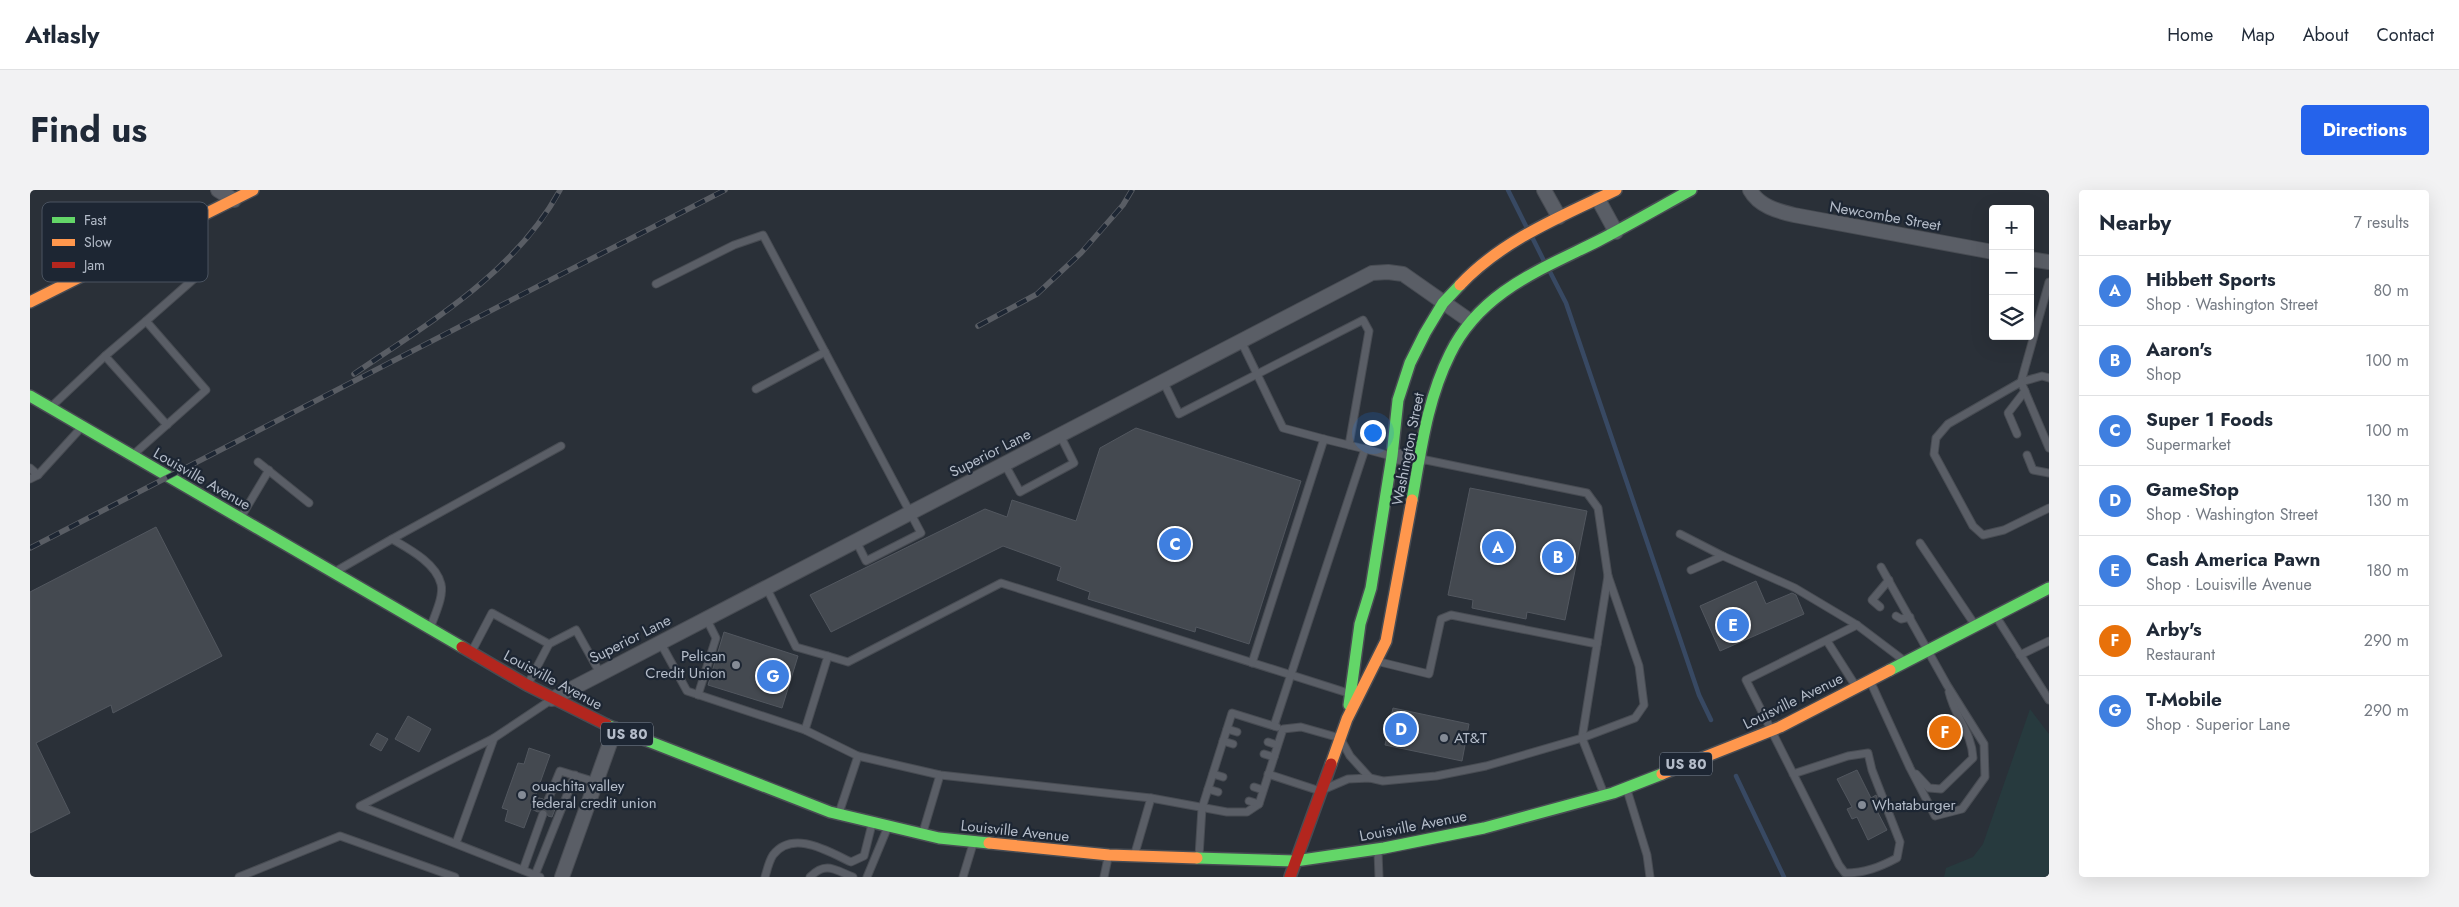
<!DOCTYPE html>
<meta charset="utf-8">
<style>
body{margin:0;font-family:Jost,sans-serif;background:#f2f2f3;color:#1f2937}
.controls{position:absolute;right:15px;top:15px;display:grid;overflow:hidden;border-radius:5px;box-shadow:0 5px 20px #0002}
.controls button{width:45px;height:45px;display:grid;place-items:center;padding:0;border:0;border-bottom:1px solid #e0e1e3;background:#fff;color:#1f2937;font:25px sans-serif}
.you{position:absolute;left:1342px;top:242px;width:18px;height:18px;margin:-12px;border:4px solid #fff;border-radius:50%;background:#1a73e8;box-shadow:0 0 0 8px #1a73e833}
.badge{display:grid;place-items:center;width:32px;height:32px;border-radius:50%;background:#2563eb;color:#fff;font-size:16px;font-weight:700}
.pin{position:absolute;translate:-50% -50%;border:2px solid #fff;box-shadow:0 1px 5px #0006}
.list{margin:0;padding:0;list-style:none}
h2{display:flex;justify-content:space-between;align-items:center;height:65px;margin:0;padding:0 20px;font-size:21px}
h2 small{font-size:16px;font-weight:400;color:#747a83}
.list li{display:grid;grid-template-columns:32px 1fr auto;gap:15px;align-items:center;box-sizing:border-box;height:70px;padding:0 20px;border-top:1px solid #e0e1e3}
.list b{display:block;font-size:19px;white-space:nowrap}
.list p{margin:0;font-size:16px;white-space:nowrap;color:#747a83}
.list em{font-size:16px;font-style:normal;color:#747a83}
.icon{flex:none;width:28px;height:28px;fill:none;stroke:currentColor;stroke-width:2;stroke-linecap:round;stroke-linejoin:round}
.map{position:relative;flex:none;width:2019px;height:687px;overflow:hidden;border-radius:5px}
header{display:flex;align-items:center;gap:30px;box-sizing:border-box;height:70px;padding:0 25px;background:#fff;border-bottom:1px solid #e0e1e3}
header strong{font-size:24px}
nav{display:flex;gap:28px;margin-inline-start:auto;font-size:18px}
.intro{display:flex;align-items:center;justify-content:space-between;box-sizing:border-box;height:120px;padding:0 30px}
h1{margin:0;font-size:35px}
.button{padding:12px 22px;border-radius:5px;background:#2563eb;color:#fff;font-size:18px;font-weight:700}
main{display:flex;gap:30px;padding:0 30px}
aside{flex:1;background:#fff;border-radius:5px;box-shadow:0 5px 20px #0002}
.map>svg:first-child{display:block}
.green{fill:#273a3e}
.lines{fill:none;stroke-linecap:round;stroke-linejoin:round}
.stream{stroke:#384963;stroke-width:4.5}
.building{fill:#444950;stroke:#52575f}
.lane-casing{stroke:#484c53;stroke-width:9}
.street-casing{stroke:#484c53;stroke-width:16}
.fast-casing{stroke:#484c53;stroke-width:14}
.slow-casing{stroke:#484c53;stroke-width:14}
.jam-casing{stroke:#484c53;stroke-width:14}
.lane{stroke:#5a5e66;stroke-width:7}
.street{stroke:#5a5e66;stroke-width:14}
.fast{stroke:#63d668;stroke-width:11}
.slow{stroke:#ff974d;stroke-width:11}
.jam{stroke:#b3261e;stroke-width:11}
.rail-casing{stroke:#595d64;stroke-width:5.5}
.rail{stroke:#1d2633;stroke-width:4;stroke-dasharray:11;stroke-linecap:butt}
.poi-dot{fill:#848b96;stroke:#1d2633;stroke-width:2}
.labels{text-anchor:middle;stroke-width:4.5;stroke-linejoin:round;paint-order:stroke}
.shield{fill:#1d2633;stroke:#878f9c;stroke-width:1}
.shield-label{font-size:14px;font-weight:bold;fill:#b4bcc9}
.street-label{font-size:15px;fill:#b4bcc9;stroke:#1d2633}
.poi-label{font-size:15px;fill:#b4bcc9;stroke:#1d2633;text-anchor:start}
.key{fill:#1d2633;stroke:#4a5360;stroke-width:1}
.key-label{font-size:14px;fill:#b4bcc9}
</style>
<header>
<strong>Atlasly</strong>
<nav><a>Home</a><a>Map</a><a>About</a><a>Contact</a></nav>
</header>
<div class="intro"><h1>Find us</h1><a class="button">Directions</a></div>
<main>
<div class="map">
<svg width="2019" height="687" viewBox="0 0 2019 687">
<rect width="100%" height="100%" fill="#2a3038"/>
<polygon class="green" points="2000,519 2019,544 2019,687 1914,687 1916,678 1943,667 1953,654"/>
<g class="lines">
<g class="stream">
<polyline points="1478,0 1498,40"/>
<polyline points="1502,47 1514,71"/>
<polyline points="1519,80 1536,113 1669,505 1681,530"/>
<polyline points="1706,586 1754,687"/>
</g>
</g>
<g class="building">
<polygon points="1106,238 1271,291 1219,454 1166,437 1165,442 1058,409 1060,402 1027,390 1031,377 973,356 801,442 780,405 955,319 977,327 982,310 1046,331 1070,258"/>
<polygon points="1440,298 1557,321 1535,430 1497,422 1496,429 1442,418 1443,410 1418,405"/>
<polygon points="126,337 192,466 83,523 81,515 6,553 40,623 0,643 0,402"/>
<polygon points="1726,391 1736,414 1762,403 1766,405 1774,424 1690,461 1670,416"/>
<polygon points="694,442 768,466 752,518 678,495"/>
<polygon points="1363,518 1439,534 1432,571 1355,555"/>
<polygon points="378,526 401,539 389,562 365,549"/>
<polygon points="347,543 358,549 351,561 340,555"/>
<polygon points="499,558 520,565 505,607 513,609 516,615 523,612 527,614 522,627 518,626 515,619 508,622 501,619 494,638 475,631 478,620 472,618 488,573 494,574"/>
<polygon points="1827,580 1841,608 1846,605 1850,615 1845,617 1857,640 1838,650 1827,627 1822,629 1817,619 1822,617 1807,589"/>
</g>
<g class="lines">
<defs>
<g id="lane">
<polyline points="626,94 704,55 733,45 891,343 836,371 826,351"/>
<polyline points="116,131 166,87 136,45"/>
<polyline points="1211,151 1253,238 1294,249"/>
<polyline points="75,166 137,235"/>
<polyline points="1133,191 1149,224 1333,130 1339,141 1319,255"/>
<polyline points="1991,192 2019,92"/>
<polyline points="1991,192 2012,186 2019,188"/>
<polyline points="726,199 795,162"/>
<polyline points="22,216 75,166 116,131 176,200 104,264"/>
<polyline points="1987,244 1978,223 1995,201"/>
<polyline points="2019,258 1991,192 1918,234 1906,248 1904,264 1943,336 1953,345 1974,340 2019,318"/>
<polyline points="1335,259 1361,266"/>
<polyline points="1997,265 2003,280 2019,283"/>
<polyline points="1391,269 1557,303 1568,318 1578,386 1552,548 1574,604"/>
<polyline points="228,272 279,313"/>
<polyline points="974,273 990,302 1044,273 1030,245"/>
<polyline points="0,278 8,285"/>
<polyline points="0,289 8,285 50,239"/>
<polyline points="211,327 239,280"/>
<polyline points="1650,344 1693,366"/>
<polyline points="362,349 531,256"/>
<polyline points="1890,353 1945,435"/>
<path d="M308,380L362,349C379,359 406,373 411,394C414,406 405,424 401,436"/>
<polyline points="1661,380 1693,366 1765,398 1827,435 1872,469"/>
<polyline points="736,397 766,457 798,466 775,540"/>
<polyline points="1850,417 1842,410 1859,390"/>
<polyline points="1866,426 1871,429 1880,427"/>
<polyline points="1967,428 2019,510"/>
<polyline points="1797,451 1825,495"/>
<polyline points="630,452 657,501 775,540 828,566 910,585 1121,608 1197,622 1217,622 1229,614 1253,539 1271,537 1310,548 1320,566 1340,588"/>
<polyline points="442,461 462,423 519,454 546,440 570,483"/>
<polyline points="1990,465 2019,451"/>
<polyline points="798,466 818,472 971,393 1318,503"/>
<polyline points="1346,471 1399,484 1411,429 1421,425 1567,454"/>
<polyline points="1222,473 1294,249 1335,259 1244,536"/>
<polyline points="1841,493 1880,578 1905,626 1932,619 1955,587 1954,554 1917,495 1851,377"/>
<polyline points="498,494 519,454"/>
<polyline points="668,505 686,448 676,428"/>
<polyline points="1197,539 1207,542"/>
<polyline points="1193,551 1203,554"/>
<polyline points="1238,552 1247,555"/>
<polyline points="1234,564 1244,567"/>
<polyline points="1183,584 1193,587"/>
<polyline points="1238,584 1290,601 1318,589 1340,588 1353,591 1406,586 1456,576 1552,548 1605,528 1614,515 1609,476 1578,386"/>
<path d="M1763,584L1818,566L1838,563L1842,580L1870,652L1867,668C1850,677 1835,683 1815,683L1809,675L1716,490L1827,435"/>
<path d="M1886,584L1899,598L1911,599L1943,568C1942,542 1925,528 1919,502"/>
<polyline points="1224,597 1233,600"/>
<polyline points="1178,599 1188,602"/>
<polyline points="1597,600 1617,665 1620,687"/>
<polyline points="518,610 530,581 566,592"/>
<polyline points="1219,611 1229,614"/>
<polyline points="809,623 828,566"/>
<polyline points="893,642 910,585"/>
<polyline points="426,653 464,548"/>
<polyline points="1348,662 1349,687"/>
<polyline points="1105,663 1121,608"/>
<polyline points="1169,666 1172,618 1202,523 1247,537"/>
<polyline points="493,680 513,624"/>
<polyline points="505,685 545,585"/>
<polyline points="209,687 310,646 425,687"/>
<polyline points="510,687 330,616 464,548 521,510"/>
<path d="M735,687C737,680 739,671 743,665C763,639 799,662 821,672L834,666L842,634"/>
<path d="M780,687C796,671 805,680 823,687"/>
<polyline points="837,687 857,639"/>
<polyline points="933,687 943,654"/>
<polyline points="1074,687 1078,668"/>
</g>
<g id="street">
<polyline points="188,0 204,10"/>
<polyline points="1514,0 1529,27"/>
<path d="M1720,0C1729,16 1747,21 1764,25L1963,62"/>
<polyline points="1568,9 1586,42"/>
<polyline points="2000,69 2019,72"/>
<polyline points="1362,266 1390,269"/>
<polyline points="522,509 1342,83 1358,82 1373,84 1440,131"/>
<polyline points="532,687 585,539"/>
</g>
<g id="fast">
<polyline points="0,206 432,457"/>
<path d="M1382,310C1391,260 1397,210 1420,164C1450,102 1510,80 1568,51C1599,35 1630,17 1661,0"/>
<polyline points="1860,480 2019,398"/>
<polyline points="1319,515 1330,434 1341,398 1362,266 1368,210 1380,173 1395,143 1413,113 1430,95"/>
<polyline points="577,535 800,622 909,648 959,653"/>
<polyline points="1167,668 1265,671 1354,658 1454,638 1583,603 1632,584"/>
</g>
<g id="slow">
<path d="M1430,95C1472,50 1532,26 1586,0"/>
<polyline points="0,112 223,0"/>
<polyline points="1301,574 1317,529 1356,451 1382,310"/>
<polyline points="1632,584 1750,537 1860,480"/>
<polyline points="959,653 1079,665 1167,668"/>
</g>
<g id="jam">
<polyline points="432,457 497,495 577,535"/>
<polyline points="1260,687 1301,574"/>
</g>
</defs>
<use href="#lane" class="lane-casing"/>
<use href="#street" class="street-casing"/>
<use href="#fast" class="fast-casing"/>
<use href="#slow" class="slow-casing"/>
<use href="#jam" class="jam-casing"/>
<use href="#lane" class="lane"/>
<use href="#street" class="street"/>
<use href="#fast" class="fast"/>
<use href="#slow" class="slow"/>
<use href="#jam" class="jam"/>
<defs>
<g id="rail">
<polyline points="948,136 1007,104 1051,63 1093,15 1102,0"/>
<path d="M324,184C400,132 485,83 530,0"/>
<polyline points="0,358 695,0"/>
</g>
</defs>
<use href="#rail" class="rail-casing"/>
<use href="#rail" class="rail"/>
</g>
<g class="poi-dot">
<circle cx="706" cy="475" r="5"/>
<circle cx="1414" cy="548" r="5"/>
<circle cx="492" cy="605" r="5"/>
<circle cx="1832" cy="615" r="5"/>
</g>
<g class="labels">
<g class="shield">
<rect x="571" y="532.5" width="52" height="23" rx="4"/>
<rect x="1630" y="562.5" width="52" height="23" rx="4"/>
</g>
<g class="shield-label">
<text x="597" y="549">US 80</text>
<text x="1656" y="579">US 80</text>
</g>
<g class="street-label">
<text transform="translate(1855 26) rotate(10)" y="5">Newcombe Street</text>
<text transform="translate(1378 259) rotate(-79)" y="5">Washington Street</text>
<text transform="translate(960 263) rotate(-27)" y="5">Superior Lane</text>
<text transform="translate(172 289) rotate(30)" y="5">Louisville Avenue</text>
<text transform="translate(600 449) rotate(-27)" y="5">Superior Lane</text>
<text transform="translate(523 490) rotate(28)" y="5">Louisville Avenue</text>
<text transform="translate(1763 511) rotate(-26)" y="5">Louisville Avenue</text>
<text transform="translate(1383 636) rotate(-11)" y="5">Louisville Avenue</text>
<text transform="translate(985 641) rotate(6)" y="5">Louisville Avenue</text>
</g>
<g class="poi-label">
<text x="696" y="471" text-anchor="end">Pelican<tspan x="696" dy="17">Credit Union</tspan></text>
<text x="1424" y="553">AT&amp;T</text>
<text x="502" y="601">ouachita valley<tspan x="502" dy="17">federal credit union</tspan></text>
<text x="1842" y="620">Whataburger</text>
</g>
</g>
<rect x="12" y="12" width="166" height="80" rx="8" class="key"/>
<rect x="22" y="27" width="23" height="6" fill="#63d668"/>
<rect x="22" y="49" width="23" height="7" fill="#ff974d"/>
<rect x="22" y="72" width="23" height="6" fill="#b3261e"/>
<g class="key-label">
<text x="54" y="35">Fast</text>
<text x="54" y="57">Slow</text>
<text x="54" y="80">Jam</text>
</g>
</svg>
<div class="controls">
<button>+</button>
<button>−</button>
<button><svg class="icon" aria-label="layers" viewBox="0 0 24 24"><path d="M12 4l9 5-9 5-9-5zM3 14l9 5 9-5"/></svg></button>
</div>
<div class="you"></div>
<div class="pin badge" style="left:1468px;top:357px;background:#3f7fe0">A</div>
<div class="pin badge" style="left:1528px;top:367px;background:#3f7fe0">B</div>
<div class="pin badge" style="left:1145px;top:354px;background:#3f7fe0">C</div>
<div class="pin badge" style="left:1371px;top:539px;background:#3f7fe0">D</div>
<div class="pin badge" style="left:1703px;top:435px;background:#3f7fe0">E</div>
<div class="pin badge" style="left:1915px;top:542px;background:#e8710a">F</div>
<div class="pin badge" style="left:743px;top:486px;background:#3f7fe0">G</div>
</div>
<aside>
<h2>Nearby<small>7 results</small></h2>
<ul class="list">
<li><span class="badge" style="background:#3f7fe0">A</span><div><b>Hibbett Sports</b><p>Shop · Washington Street</p></div><em>80 m</em></li>
<li><span class="badge" style="background:#3f7fe0">B</span><div><b>Aaron's</b><p>Shop</p></div><em>100 m</em></li>
<li><span class="badge" style="background:#3f7fe0">C</span><div><b>Super 1 Foods</b><p>Supermarket</p></div><em>100 m</em></li>
<li><span class="badge" style="background:#3f7fe0">D</span><div><b>GameStop</b><p>Shop · Washington Street</p></div><em>130 m</em></li>
<li><span class="badge" style="background:#3f7fe0">E</span><div><b>Cash America Pawn</b><p>Shop · Louisville Avenue</p></div><em>180 m</em></li>
<li><span class="badge" style="background:#e8710a">F</span><div><b>Arby's</b><p>Restaurant</p></div><em>290 m</em></li>
<li><span class="badge" style="background:#3f7fe0">G</span><div><b>T-Mobile</b><p>Shop · Superior Lane</p></div><em>290 m</em></li>
</ul>
</aside>
</main>
